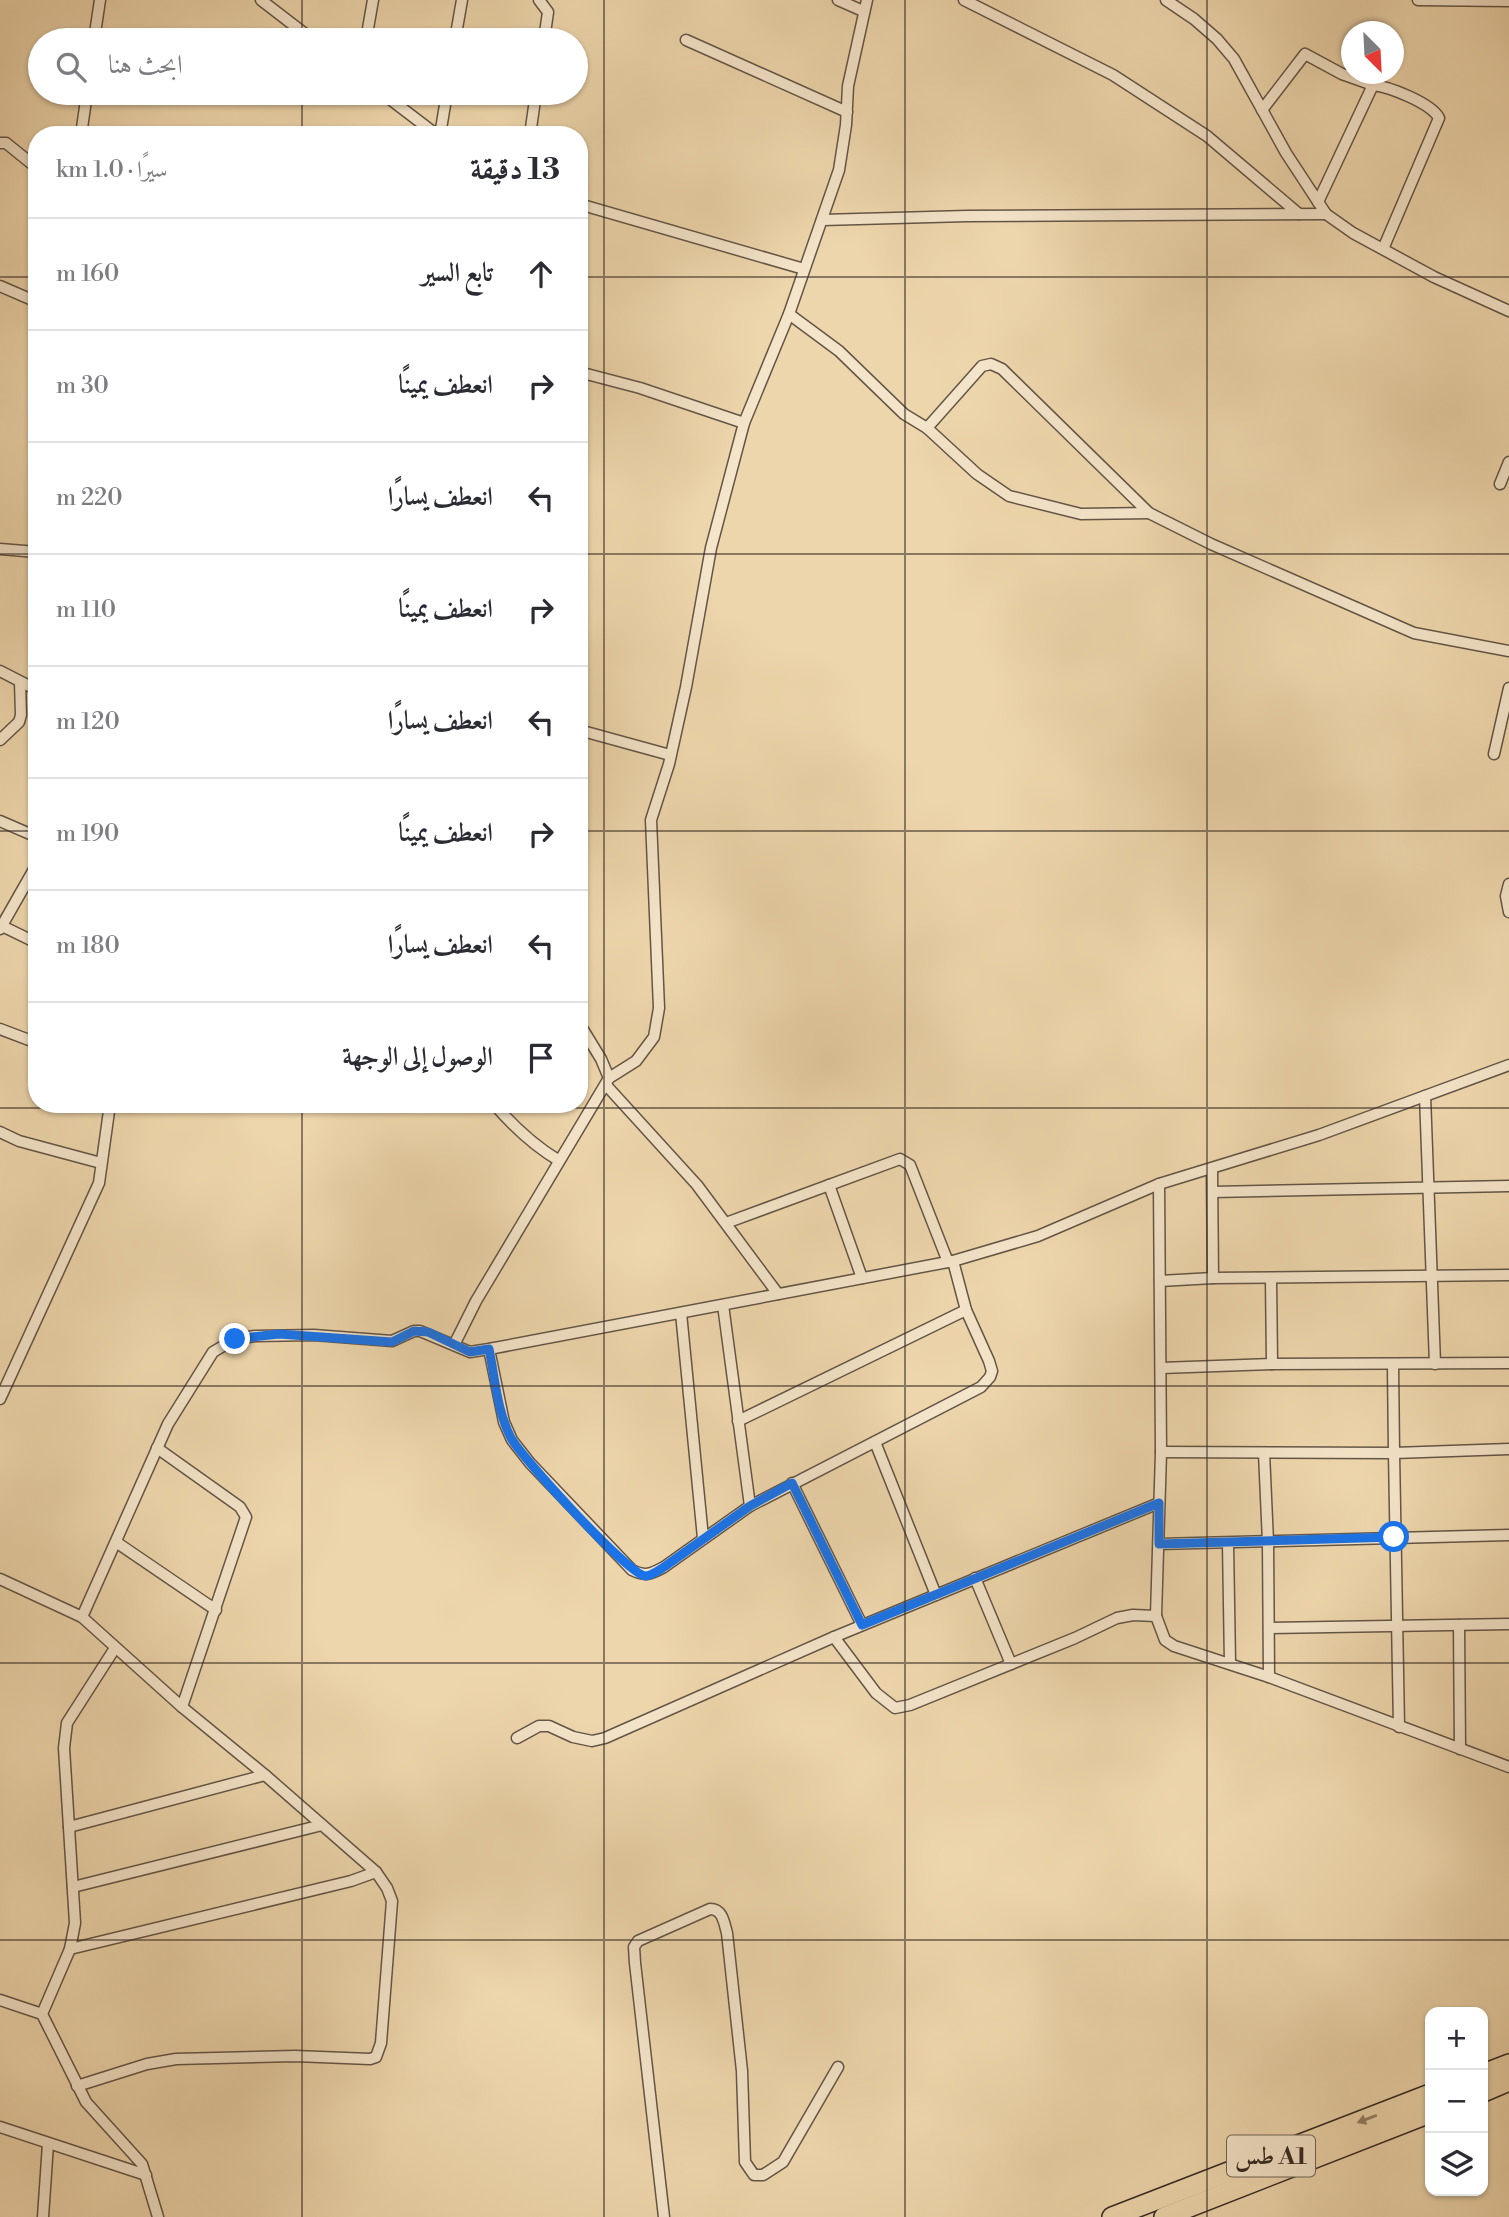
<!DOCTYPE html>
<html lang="ar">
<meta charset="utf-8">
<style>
body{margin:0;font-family:"Libre Bodoni",Amiri,serif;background:#f2f2f3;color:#2b2b33;direction:rtl}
.controls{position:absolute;right:21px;bottom:21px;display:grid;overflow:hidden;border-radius:14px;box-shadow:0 2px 5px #0004}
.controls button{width:63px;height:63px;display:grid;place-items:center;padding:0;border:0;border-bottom:2px solid #e1e1e2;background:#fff;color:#2b2b33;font:35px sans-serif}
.compass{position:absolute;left:1341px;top:21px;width:63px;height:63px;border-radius:50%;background:#fff;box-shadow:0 2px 5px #0004;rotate:156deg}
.stop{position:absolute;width:21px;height:21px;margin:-16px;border:5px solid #1a73e8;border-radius:50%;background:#fff}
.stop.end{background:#1a73e8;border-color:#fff;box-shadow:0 2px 7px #0008}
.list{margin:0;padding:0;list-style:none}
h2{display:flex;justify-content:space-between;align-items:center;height:91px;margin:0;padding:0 28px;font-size:30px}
h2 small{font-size:23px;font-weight:400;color:#7c7c81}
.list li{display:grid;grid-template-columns:46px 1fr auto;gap:21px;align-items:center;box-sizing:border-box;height:112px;padding:0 28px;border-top:2px solid #e1e1e2}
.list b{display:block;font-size:26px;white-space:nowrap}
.list em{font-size:23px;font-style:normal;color:#7c7c81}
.icon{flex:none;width:38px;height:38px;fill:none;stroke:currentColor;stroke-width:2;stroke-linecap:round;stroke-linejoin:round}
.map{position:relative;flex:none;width:1509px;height:2217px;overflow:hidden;direction:ltr}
.search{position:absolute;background:#fff;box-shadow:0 2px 5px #0004;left:28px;top:28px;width:560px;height:77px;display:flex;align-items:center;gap:18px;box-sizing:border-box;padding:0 24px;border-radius:38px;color:#7c7c81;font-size:26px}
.panel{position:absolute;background:#fff;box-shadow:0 2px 5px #0004;left:28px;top:126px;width:560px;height:987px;border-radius:28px;direction:rtl}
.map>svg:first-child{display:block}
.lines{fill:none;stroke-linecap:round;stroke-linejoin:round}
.minor-casing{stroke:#635546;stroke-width:13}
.trunk-casing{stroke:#352a24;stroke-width:22}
.minor{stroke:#f4e4c9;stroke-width:10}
.trunk{stroke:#eed6ac;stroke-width:19}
.oneway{fill:#928068}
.route{stroke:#1a73e8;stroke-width:9}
.grid{fill:none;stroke:#352a24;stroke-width:2;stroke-opacity:0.55}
.labels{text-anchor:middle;stroke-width:6;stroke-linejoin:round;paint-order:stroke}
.shield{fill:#f4e4c9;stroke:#6e6256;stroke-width:2}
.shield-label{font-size:24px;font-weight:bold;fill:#352a24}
</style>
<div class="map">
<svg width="1509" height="2217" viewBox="0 0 1509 2217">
<rect width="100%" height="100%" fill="#eed6ac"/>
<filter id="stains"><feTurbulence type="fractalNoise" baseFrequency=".00286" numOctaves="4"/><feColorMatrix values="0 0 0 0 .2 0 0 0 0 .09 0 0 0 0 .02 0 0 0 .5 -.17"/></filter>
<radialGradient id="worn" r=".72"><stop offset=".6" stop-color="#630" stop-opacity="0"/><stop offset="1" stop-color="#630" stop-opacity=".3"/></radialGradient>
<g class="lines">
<defs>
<g id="minor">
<polyline points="261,0 313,40"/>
<polyline points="539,0 548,12 544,40"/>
<polyline points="838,0 863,11"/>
<polyline points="964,0 1113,75 1207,136 1299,214"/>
<polyline points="1166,0 1194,19 1217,39 1234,59 1286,153 1326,214 1353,233 1434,277 1509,311"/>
<polyline points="1418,0 1509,1"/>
<polyline points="94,40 100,0"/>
<polyline points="366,40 373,0"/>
<polyline points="455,40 462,0"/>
<polyline points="686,40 847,112"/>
<polyline points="382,93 437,135"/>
<polyline points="1262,110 1305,54 1342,74 1373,85"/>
<polyline points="81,135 87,93"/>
<polyline points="440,135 447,93"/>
<polyline points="530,135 536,93"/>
<polyline points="0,143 6,143 37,168"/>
<path d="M1318,202L1373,85C1390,87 1431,103 1439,118L1383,249"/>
<polyline points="579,204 804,269"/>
<polyline points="822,220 967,216 1326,214"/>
<polyline points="0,286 37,302"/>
<polyline points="789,314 839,351 904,414 927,428 977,474 1009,496 1081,514 1149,513"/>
<polyline points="579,372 640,388 744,423"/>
<polyline points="927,428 982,366 991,364 1002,369 1149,513 1211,544 1414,633 1509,651"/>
<polyline points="1500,484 1509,462"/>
<polyline points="0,549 37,552"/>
<polyline points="0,671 37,690"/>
<polyline points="579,730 670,755"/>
<polyline points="0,740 19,722 21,715 20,682"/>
<polyline points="1494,754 1509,688"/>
<polyline points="0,821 37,837"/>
<polyline points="1509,884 1506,896 1509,912"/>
<polyline points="2,926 37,943"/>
<polyline points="0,929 37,864"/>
<polyline points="0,1029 37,1043"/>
<polyline points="1509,1065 1319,1135 1159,1184 1161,1452 1156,1616 1165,1640 1174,1646 1269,1677 1509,1767"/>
<polyline points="609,1078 636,1061 654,1037 659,1008 651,820 669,764 686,687 711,548 744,423 789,314 839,170 846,125 848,86 867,0"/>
<polyline points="606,1085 697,1185 778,1294"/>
<polyline points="1425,1096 1435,1364"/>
<path d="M494,1104C513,1126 533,1145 558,1160"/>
<polyline points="0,1132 19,1141 101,1163"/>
<polyline points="1212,1170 1213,1278"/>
<polyline points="829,1185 862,1278"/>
<polyline points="1213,1192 1509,1186"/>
<polyline points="726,1223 900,1159 910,1165 948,1262"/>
<polyline points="1271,1278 1272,1364"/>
<polyline points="1160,1281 1213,1278 1509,1275"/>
<polyline points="723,1305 750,1506"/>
<polyline points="681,1313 703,1538"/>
<polyline points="454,1345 476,1301 609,1078 601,1059 579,1023"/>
<path d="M489,1349L504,1422L512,1440L530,1463L632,1570C646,1577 651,1574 664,1567L750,1506L981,1387L990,1377L992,1371L989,1361L966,1310L953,1261"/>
<polyline points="1393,1365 1394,1453 1509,1449"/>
<polyline points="1161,1368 1272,1364 1509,1363"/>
<polyline points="0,1399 99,1183 110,1104"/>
<polyline points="738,1421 966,1310"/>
<polyline points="875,1442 936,1595"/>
<polyline points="157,1448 240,1507 246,1517 182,1707"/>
<polyline points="1161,1452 1394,1453 1399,1727"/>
<polyline points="1264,1453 1268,1542 1269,1677"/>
<polyline points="792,1483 862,1625"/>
<polyline points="116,1542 216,1610"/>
<polyline points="1228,1543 1230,1664"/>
<polyline points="1159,1544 1509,1535"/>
<polyline points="975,1578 1011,1664"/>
<polyline points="0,1579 82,1617 182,1707 265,1775 376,1872 387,1888 392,1901 381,2043 376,2057 370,2059 295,2056 176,2059 147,2064 77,2086"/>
<polyline points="82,1617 168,1424 213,1352 235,1339 255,1336 314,1335 392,1341 414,1331 420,1331 470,1352 489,1349 953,1261 1038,1236 1159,1184"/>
<polyline points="1459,1625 1460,1749"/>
<polyline points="1269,1628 1509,1624"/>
<polyline points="834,1637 876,1693 895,1708 910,1705 1075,1638 1117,1618 1133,1615 1156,1616"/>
<polyline points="115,1648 67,1723 64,1748 75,1923 70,1949 42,2014 86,2102 142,2164 158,2217"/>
<polyline points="517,1738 539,1726 549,1726 573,1737 592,1741 605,1738 834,1637 1159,1503"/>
<polyline points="69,1827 265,1775"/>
<polyline points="73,1887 322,1825"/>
<polyline points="70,1949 351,1881 376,1872"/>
<polyline points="0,2000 42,2014"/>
<polyline points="0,2127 146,2175"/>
<polyline points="43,2217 48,2144"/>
<path d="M664,2217L635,1963L634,1947L638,1941L710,1909C723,1909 724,1923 727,1933L742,2071L745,2162L754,2175H763L783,2162L838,2067"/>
</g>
<g id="trunk">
<polyline points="1483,2074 1509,2064"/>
<polyline points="1483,2092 1509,2081"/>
<polyline points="1112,2217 1430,2094"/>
<polyline points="1164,2217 1430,2113"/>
</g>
</defs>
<use href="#minor" class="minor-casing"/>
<use href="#trunk" class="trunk-casing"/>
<use href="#minor" class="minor"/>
<use href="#trunk" class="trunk"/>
</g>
<defs><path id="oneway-solid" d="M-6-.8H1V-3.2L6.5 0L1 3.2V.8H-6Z" transform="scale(1.75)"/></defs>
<use class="oneway" href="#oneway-solid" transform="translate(1367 2119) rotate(159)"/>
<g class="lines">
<path class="route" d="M235,1339L279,1334L392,1342L414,1331L428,1332L470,1352L489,1349C495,1378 497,1411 511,1438C522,1458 628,1574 645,1576C651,1576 659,1570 664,1567L750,1506L792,1483L862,1625L1159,1503V1544L1394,1537"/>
</g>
<path class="grid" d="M302,0V40M604,0V2217M905,0V2217M1207,0V2217M302,93V135M0,277H37M579,277H1509M0,554H37M579,554H1509M0,831H37M579,831H1509M302,1104V2217M0,1108H1509M0,1386H1509M0,1663H1509M0,1940H1509"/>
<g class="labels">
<rect class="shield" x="1227" y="2135.5" width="88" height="41" rx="5"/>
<g class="shield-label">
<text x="1271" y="2164">طس A1</text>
</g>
</g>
<rect width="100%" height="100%" filter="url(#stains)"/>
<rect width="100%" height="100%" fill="url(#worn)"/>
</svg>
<div class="controls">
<button>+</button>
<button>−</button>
<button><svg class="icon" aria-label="layers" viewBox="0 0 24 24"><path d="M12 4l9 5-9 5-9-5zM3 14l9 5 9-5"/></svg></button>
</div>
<svg class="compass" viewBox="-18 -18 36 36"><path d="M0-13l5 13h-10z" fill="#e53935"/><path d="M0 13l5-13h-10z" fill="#7c7c81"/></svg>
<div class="stop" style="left:1394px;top:1537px"></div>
<div class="stop end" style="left:235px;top:1339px"></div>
<div class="search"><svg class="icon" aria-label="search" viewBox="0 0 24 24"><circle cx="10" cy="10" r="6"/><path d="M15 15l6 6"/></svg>ابحث هنا</div>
<section class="panel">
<h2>13 دقيقة<small>سيرًا · 1.0 km</small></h2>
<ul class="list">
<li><svg class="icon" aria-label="ahead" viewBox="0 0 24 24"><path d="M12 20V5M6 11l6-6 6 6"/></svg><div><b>تابع السير</b></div><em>160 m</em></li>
<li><svg class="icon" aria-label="right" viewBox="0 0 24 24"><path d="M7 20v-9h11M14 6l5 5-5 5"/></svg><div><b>انعطف يمينًا</b></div><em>30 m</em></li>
<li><svg class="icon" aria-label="left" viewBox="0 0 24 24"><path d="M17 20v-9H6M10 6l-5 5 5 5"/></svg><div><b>انعطف يسارًا</b></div><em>220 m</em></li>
<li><svg class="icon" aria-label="right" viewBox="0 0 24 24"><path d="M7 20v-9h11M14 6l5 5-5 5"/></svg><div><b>انعطف يمينًا</b></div><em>110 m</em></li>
<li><svg class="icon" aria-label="left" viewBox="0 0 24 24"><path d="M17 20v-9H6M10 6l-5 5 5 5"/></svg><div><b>انعطف يسارًا</b></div><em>120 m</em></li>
<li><svg class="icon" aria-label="right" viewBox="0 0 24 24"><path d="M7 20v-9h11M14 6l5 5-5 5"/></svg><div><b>انعطف يمينًا</b></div><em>190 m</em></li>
<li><svg class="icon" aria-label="left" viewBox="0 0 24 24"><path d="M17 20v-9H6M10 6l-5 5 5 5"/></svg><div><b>انعطف يسارًا</b></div><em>180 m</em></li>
<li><svg class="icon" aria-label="arrive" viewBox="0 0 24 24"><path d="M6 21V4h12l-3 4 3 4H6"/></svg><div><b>الوصول إلى الوجهة</b></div></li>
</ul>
</section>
</div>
